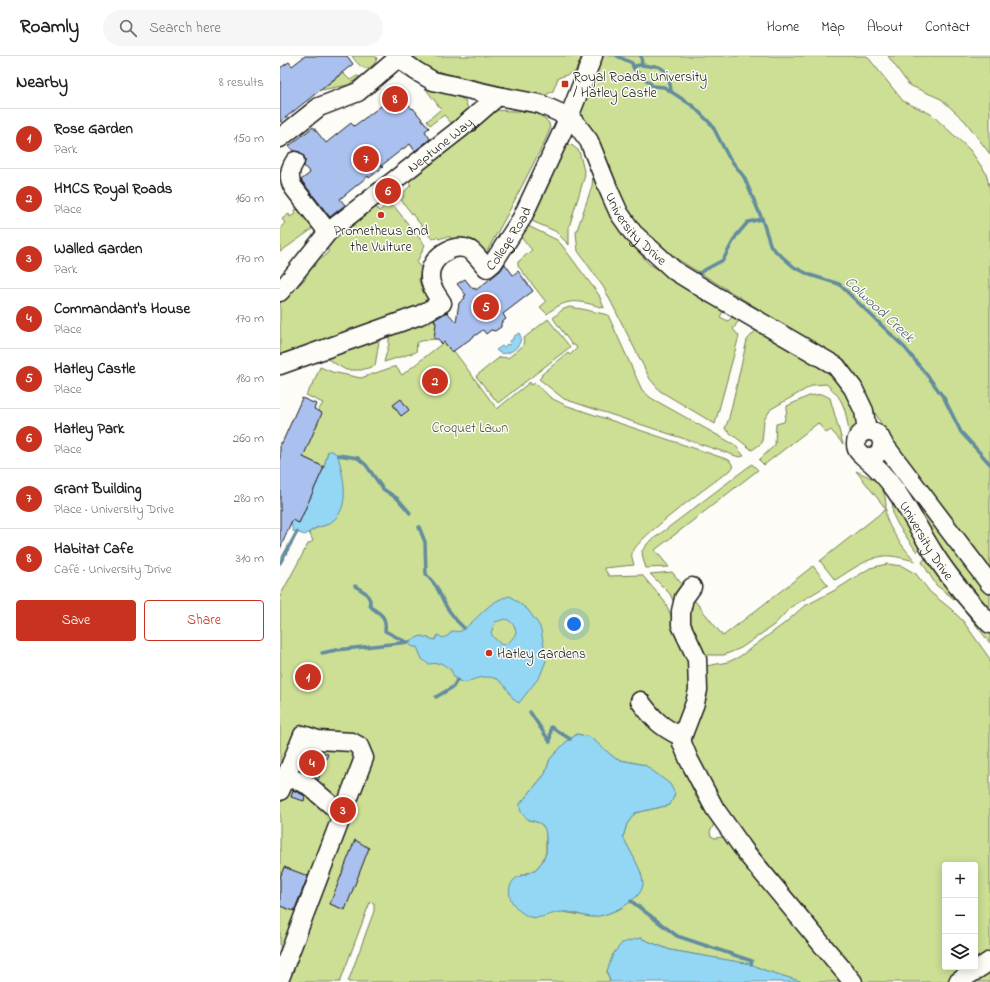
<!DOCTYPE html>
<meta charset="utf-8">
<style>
body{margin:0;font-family:"Indie Flower",sans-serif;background:#f6f6f6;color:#202124}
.controls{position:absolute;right:12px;bottom:12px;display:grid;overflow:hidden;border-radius:4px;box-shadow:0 2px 10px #0003}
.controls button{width:36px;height:36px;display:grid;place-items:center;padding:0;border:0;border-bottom:1px solid #e0e0e0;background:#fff;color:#202124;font:20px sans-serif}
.you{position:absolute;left:294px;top:568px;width:14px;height:14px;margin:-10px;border:3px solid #fff;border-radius:50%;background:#1a73e8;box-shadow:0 0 0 6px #1a73e833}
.badge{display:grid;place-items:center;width:26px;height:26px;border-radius:50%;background:#c8321e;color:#fff;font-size:13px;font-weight:700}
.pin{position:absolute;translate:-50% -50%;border:2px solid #fff;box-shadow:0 1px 4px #0006}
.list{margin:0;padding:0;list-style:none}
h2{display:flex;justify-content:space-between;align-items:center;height:52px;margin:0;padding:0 16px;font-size:17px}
h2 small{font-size:13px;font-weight:400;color:#757577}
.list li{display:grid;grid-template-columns:26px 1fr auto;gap:12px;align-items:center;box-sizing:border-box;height:60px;padding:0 16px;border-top:1px solid #e0e0e0}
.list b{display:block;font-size:15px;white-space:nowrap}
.list p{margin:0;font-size:13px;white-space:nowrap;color:#757577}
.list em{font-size:13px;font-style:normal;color:#757577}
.actions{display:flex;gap:8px;padding:12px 16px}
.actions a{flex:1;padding:9px 0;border:1px solid #c8321e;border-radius:4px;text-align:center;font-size:14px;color:#c8321e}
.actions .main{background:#c8321e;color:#fff}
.icon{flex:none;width:22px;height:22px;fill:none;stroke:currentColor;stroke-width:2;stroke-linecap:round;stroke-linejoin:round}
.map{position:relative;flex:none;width:710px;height:926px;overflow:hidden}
header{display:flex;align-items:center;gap:24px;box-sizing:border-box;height:56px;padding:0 20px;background:#fff;border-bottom:1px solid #e0e0e0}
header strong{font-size:19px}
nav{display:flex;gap:22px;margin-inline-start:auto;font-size:14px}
.search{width:280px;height:36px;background:#f6f6f6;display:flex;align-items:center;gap:10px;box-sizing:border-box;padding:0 14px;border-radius:22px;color:#757577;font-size:15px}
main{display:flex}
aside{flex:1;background:#fff}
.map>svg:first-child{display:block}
.green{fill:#ccdf94;stroke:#747e58;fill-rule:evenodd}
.water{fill:#93d7f5;stroke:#638c9e;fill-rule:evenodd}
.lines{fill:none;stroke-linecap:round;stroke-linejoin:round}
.stream{stroke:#638c9e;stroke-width:3.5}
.building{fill:#aac0ee;stroke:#1c1c1c}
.minor-casing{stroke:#1c1c1c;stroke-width:21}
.minor{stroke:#fdfcf7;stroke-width:18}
.poi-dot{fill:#c8321e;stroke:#fdfcf7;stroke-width:1.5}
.labels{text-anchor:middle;stroke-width:3;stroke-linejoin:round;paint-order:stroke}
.poi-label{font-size:14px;fill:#1c1c1c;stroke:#fdfcf7;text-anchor:start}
.street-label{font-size:14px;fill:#1c1c1c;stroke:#fdfcf7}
.park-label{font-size:14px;fill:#515640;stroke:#fdfcf7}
.water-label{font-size:15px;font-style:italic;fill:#465d68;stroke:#fdfcf7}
</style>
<header>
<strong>Roamly</strong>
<div class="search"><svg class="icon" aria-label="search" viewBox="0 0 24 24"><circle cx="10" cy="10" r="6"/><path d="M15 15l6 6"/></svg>Search here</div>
<nav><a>Home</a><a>Map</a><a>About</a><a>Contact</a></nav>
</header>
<main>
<aside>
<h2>Nearby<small>8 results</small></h2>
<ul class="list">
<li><span class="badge">1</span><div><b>Rose Garden</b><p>Park</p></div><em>150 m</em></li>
<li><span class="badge">2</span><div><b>HMCS Royal Roads</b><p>Place</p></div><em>160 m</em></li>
<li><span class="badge">3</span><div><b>Walled Garden</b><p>Park</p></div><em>170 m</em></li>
<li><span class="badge">4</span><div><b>Commandant's House</b><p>Place</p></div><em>170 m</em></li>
<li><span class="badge">5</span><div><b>Hatley Castle</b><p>Place</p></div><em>180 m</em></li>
<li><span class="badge">6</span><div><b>Hatley Park</b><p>Place</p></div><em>260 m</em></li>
<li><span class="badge">7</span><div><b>Grant Building</b><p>Place · University Drive</p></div><em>280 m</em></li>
<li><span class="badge">8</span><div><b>Habitat Cafe</b><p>Café · University Drive</p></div><em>310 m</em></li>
</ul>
<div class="actions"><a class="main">Save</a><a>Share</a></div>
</aside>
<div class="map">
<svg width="710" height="926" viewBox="0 0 710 926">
<rect width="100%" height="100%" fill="#fdfcf7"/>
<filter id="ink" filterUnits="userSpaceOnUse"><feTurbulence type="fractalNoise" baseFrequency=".025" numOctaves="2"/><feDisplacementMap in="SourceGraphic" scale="8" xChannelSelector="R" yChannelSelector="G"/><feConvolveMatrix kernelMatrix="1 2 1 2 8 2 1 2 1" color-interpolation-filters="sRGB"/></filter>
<g filter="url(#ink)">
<g class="green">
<path d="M72,0H95L97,2C96,6 95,7 92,10C84,17 76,6 72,0Z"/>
<polygon points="132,0 302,0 295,16 278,22 273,35 264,40 151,14"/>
<polygon points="321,0 587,0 623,45 651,58 690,94 706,117 710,134 710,514 607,378 565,304 495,263 381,193 360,173 341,147 297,62"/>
<polygon points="608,0 710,0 710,98 685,65 661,43 629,29"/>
<polygon points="63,17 70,24 77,20 80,21 68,29 41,34"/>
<polygon points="145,32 166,36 185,44 188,53 184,59 173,69 164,59 150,69 147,65 161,53"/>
<path d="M212,54L254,56L264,62L269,67L270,73L264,87L227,159L206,197L174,184C170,179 165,181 159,183L157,181L152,183L121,144L123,142V137L131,129L125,122Z"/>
<polygon points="286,88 293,90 299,95 305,119 289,171 289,189 275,175 247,163 282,90"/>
<polygon points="313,119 325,149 344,179 369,208 445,252 440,261 448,265 455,258 460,263 453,273 459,280 435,368 380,335 370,323 324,232 298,195 296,177 312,130"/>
<polygon points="93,147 99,155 107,149 110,151 113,149 145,189 137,206 137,208 141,211 139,225 148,245 22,295 0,302 0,247 15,225 20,228 26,222 22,216 36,199 42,203 49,195 43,191"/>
<polygon points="19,153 32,167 31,174 0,196 0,172 5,167 2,163 9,158 10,161 15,158 14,154"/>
<path d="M246,169L277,184L281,188L319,239L324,252C300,245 288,240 267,258L260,251L266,246L238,210V206L252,194L240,180Z"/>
<polygon points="289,251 302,253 328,259 362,334 371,342 455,389 464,400 459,401 284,343 259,323 262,320 261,319 288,297 290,299 297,292 295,289 292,289 273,262 282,254"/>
<polygon points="152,261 162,275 154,283 141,285 137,287 136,296 104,306 109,288 109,277"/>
<polygon points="268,263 290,291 218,347 196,320 220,301 228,302 243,290 244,282"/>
<path d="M479,271L549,311L569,335L582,371L575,374L570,380C565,356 566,344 546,328L533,329L491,353L484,364L482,387L472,394L445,373L449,362L467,284Z"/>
<polygon points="100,279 95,310 81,314 66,314 44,301"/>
<path d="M164,286L172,296L174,295L217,353L250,326L251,329L255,327L271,342L285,349L449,404L454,411C436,425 357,481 352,497C351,500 353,505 354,509L324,512L329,520L362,519L385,546L409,600L412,639L394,687L416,741L434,768L430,776L431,780L435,782L443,781L477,817L566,926H523L515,924L484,914L469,908L390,894L360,882L327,915L330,926H68L94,855V847L90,846L60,926H0V540L28,488L33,485L29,476L34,473L48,468V395L44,411L23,401L38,355L43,347L26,339L34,326L40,311L52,316L81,322L113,311H116L122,319ZM297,678L309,681L336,703L365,709L390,749L355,757L347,768L343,781L361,817L359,838L342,852L329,857L313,861L283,856L240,820L255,814L262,806L266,796V774L260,767L249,764L240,748L265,718L270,703L286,686Z"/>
<polygon points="542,338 550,342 563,388 551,374 546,377 538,367 484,409 479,404 495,389 496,368 504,366 507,354 507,350 529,340"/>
<polygon points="605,400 710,535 710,554 662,495 599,406"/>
<polygon points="472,408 478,414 375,494 389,511 366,512 363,503 362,495 368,487"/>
<path d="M576,415C595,424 604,424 606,449C606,453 605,460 607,464C613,479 625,493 635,505C625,503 614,499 603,500C585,503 570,515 555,524L540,505L606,453Z"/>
<polygon points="612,438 641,487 637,496 618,469 613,459"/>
<polygon points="648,499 710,571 710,587 678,546 656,529 642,506"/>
<path d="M607,508L622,510L636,518L650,536L671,553L683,565L710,603V926H582L443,751L409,689L413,675L427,641L426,610L448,606L459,601L505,567L523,551L557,533L590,512ZM665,809H695V911H665Z"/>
<polygon points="533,510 548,529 511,551 494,569 461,592 444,599 424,599 404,565 411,540 443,580"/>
<polygon points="392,516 405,532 395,549 390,538 370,518"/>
</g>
<g class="water">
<path d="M239,277C247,288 225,305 216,294L222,290L224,291L227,288L229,289L231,287L230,285L233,283V281Z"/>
<path d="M48,395H52L58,399C63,421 73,455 48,468C44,470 39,471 36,472C32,474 28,477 25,479L13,475L11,467L12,464L19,467L44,411Z"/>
<path d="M230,540L248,554L259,569L261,574L265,595L266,605L260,620L239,647C234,645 232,641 229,636C221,623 214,619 198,622C193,623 189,626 184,627L175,623L171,614L161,607L148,608L142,603L137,591H133L128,587L129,585L141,580L155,584L158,579L163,582L169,579L172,575C175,575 178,576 181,575C198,564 208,544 230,540ZM225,563C232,565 235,570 236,577C233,583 228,588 222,589L214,582L211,577L215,566Z"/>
<path d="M297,678L310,681L336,703L365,709L390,728L395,738L390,749L355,757L347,768L343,781C349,794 363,814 363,828C362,845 328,860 313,861C303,861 293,855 283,856C273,856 260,864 250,861C243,859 236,852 232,846C229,841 229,836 230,831C233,818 248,820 256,813C261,808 264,803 266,797C267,793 266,787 266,782C266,759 250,771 242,757C240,755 240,751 240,748L265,718L270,703L286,686Z"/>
<polygon points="360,882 390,894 471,908 484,914 523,926 330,926 327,915 333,898 342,887"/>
</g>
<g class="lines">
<g class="stream">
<polyline points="337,0 352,7 354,13 373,30 384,31 413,50 432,69 448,100 464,121 482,163 491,191 514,211 530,219 559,228 625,292 650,323 664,342 681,376 710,408"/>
<polyline points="361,0 362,9"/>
<path d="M353,11C359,8 363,9 369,10C373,12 370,9 375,10C387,11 390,25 391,35"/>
<polyline points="419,217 443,204 456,180 468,166 482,163"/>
<polyline points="58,399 78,402 86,409 103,433 118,443 130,457"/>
<polyline points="139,471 145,486 146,518 156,530 167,552 177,565 184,572"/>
<polyline points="0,507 17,476"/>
<path d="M75,530L86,537L90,544C87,558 108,551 105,575L126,586"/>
<polyline points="42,597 56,594 129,586"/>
<polyline points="156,641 173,631 177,624"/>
<polyline points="250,656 270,686 271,671 290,683"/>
<polyline points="351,845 397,880 472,905 471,908"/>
</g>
</g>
<g class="building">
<polygon points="25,0 67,0 73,8 0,66 0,12 9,6 12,10"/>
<polygon points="112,35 115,39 119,36 132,53 133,52 149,72 145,75 150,83 135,95 130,88 120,95 101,110 103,111 89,122 88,120 60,143 65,149 50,161 21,124 30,117 24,110 25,105 24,100 20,96 13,95 9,90 33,71 46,87 71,67 74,70 108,45 105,41"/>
<polygon points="225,208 233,219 238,215 253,235 223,258 226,263 221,267 221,271 215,275 211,274 206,278 203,274 172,296 164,286 162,288 158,283 154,283 156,267 154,264 167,256 176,266 179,247 185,242 184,240 186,239 177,228 185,223 193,233 195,232 196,234 220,215"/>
<polygon points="22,342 36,348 34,353 42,357 23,401 44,411 19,467 12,464 0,493 0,386 2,387"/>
<polygon points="121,343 129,354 121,360 113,349"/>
<polygon points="29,692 48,698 38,724 32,719 20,714"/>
<polygon points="13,734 25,740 24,745 11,741"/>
<polygon points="75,784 89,792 65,854 50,848"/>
<polygon points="4,811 28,820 14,855 0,850 0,822"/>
</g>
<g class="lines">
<defs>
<g id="minor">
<path id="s1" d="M115,0L136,15L153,25L218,40L260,48L289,61L297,69L309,85L330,137L339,157L353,177L395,215L434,239L556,310L573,332L584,355L587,375"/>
<polyline points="0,82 39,51 78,36 118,2"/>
<path d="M15,105C9,114 8,122 13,131L48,176"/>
<path id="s2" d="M0,236L48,176L180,73L218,40"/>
<path id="s3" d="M0,309L140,259L162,247C157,239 150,231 150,221C149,203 172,185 190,194C196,198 202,207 207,212L213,207L242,162L289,61L313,0"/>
<circle cx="589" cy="388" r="13"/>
<polyline points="603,387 710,528"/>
<path id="s4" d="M584,401C617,426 632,463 653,496C669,522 690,546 710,568"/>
<polyline points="412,531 404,542 401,555 401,569 417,603 418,634 415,647 402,681 402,687 409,704 435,753 467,798 573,926"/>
<path d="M360,645C374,664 381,671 402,681"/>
<polyline points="6,720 28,729 56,753 61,762"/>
<polyline points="0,735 23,679 38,684 72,686 79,690 84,702 0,922"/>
<polyline points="678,926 710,905"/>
</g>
</defs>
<use href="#minor" class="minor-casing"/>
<use href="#minor" class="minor"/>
</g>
</g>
<g class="poi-dot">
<rect x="281" y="24" width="8" height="8" rx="2"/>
<circle cx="101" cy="159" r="4"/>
<circle cx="209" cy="597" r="4"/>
</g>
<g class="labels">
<g class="poi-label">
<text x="293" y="25">Royal Roads University<tspan x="293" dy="16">/ Hatley Castle</tspan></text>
<text x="101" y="179" text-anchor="middle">Prometheus and<tspan x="101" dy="16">the Vulture</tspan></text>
<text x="217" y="602">Hatley Gardens</text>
</g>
<g class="street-label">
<text dy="5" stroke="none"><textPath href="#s2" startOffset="219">Neptune Way</textPath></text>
<text dy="5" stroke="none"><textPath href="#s1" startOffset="319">University Drive</textPath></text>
<text dy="5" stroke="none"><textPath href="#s3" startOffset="321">College Road</textPath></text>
<text dy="5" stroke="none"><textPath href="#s4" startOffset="105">University Drive</textPath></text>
</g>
<g class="park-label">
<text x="190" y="376">Croquet Lawn</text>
</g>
<g class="water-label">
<text transform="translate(600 253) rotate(43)" y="5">Colwood Creek</text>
</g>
</g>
</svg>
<div class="controls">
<button>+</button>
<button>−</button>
<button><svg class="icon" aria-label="layers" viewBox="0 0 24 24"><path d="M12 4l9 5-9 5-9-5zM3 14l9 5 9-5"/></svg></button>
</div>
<div class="you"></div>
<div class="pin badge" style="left:28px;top:621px">1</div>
<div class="pin badge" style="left:155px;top:325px">2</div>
<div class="pin badge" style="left:63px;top:754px">3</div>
<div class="pin badge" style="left:32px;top:707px">4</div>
<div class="pin badge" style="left:206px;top:251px">5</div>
<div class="pin badge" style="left:108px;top:135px">6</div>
<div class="pin badge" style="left:86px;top:103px">7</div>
<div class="pin badge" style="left:115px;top:43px">8</div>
</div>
</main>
